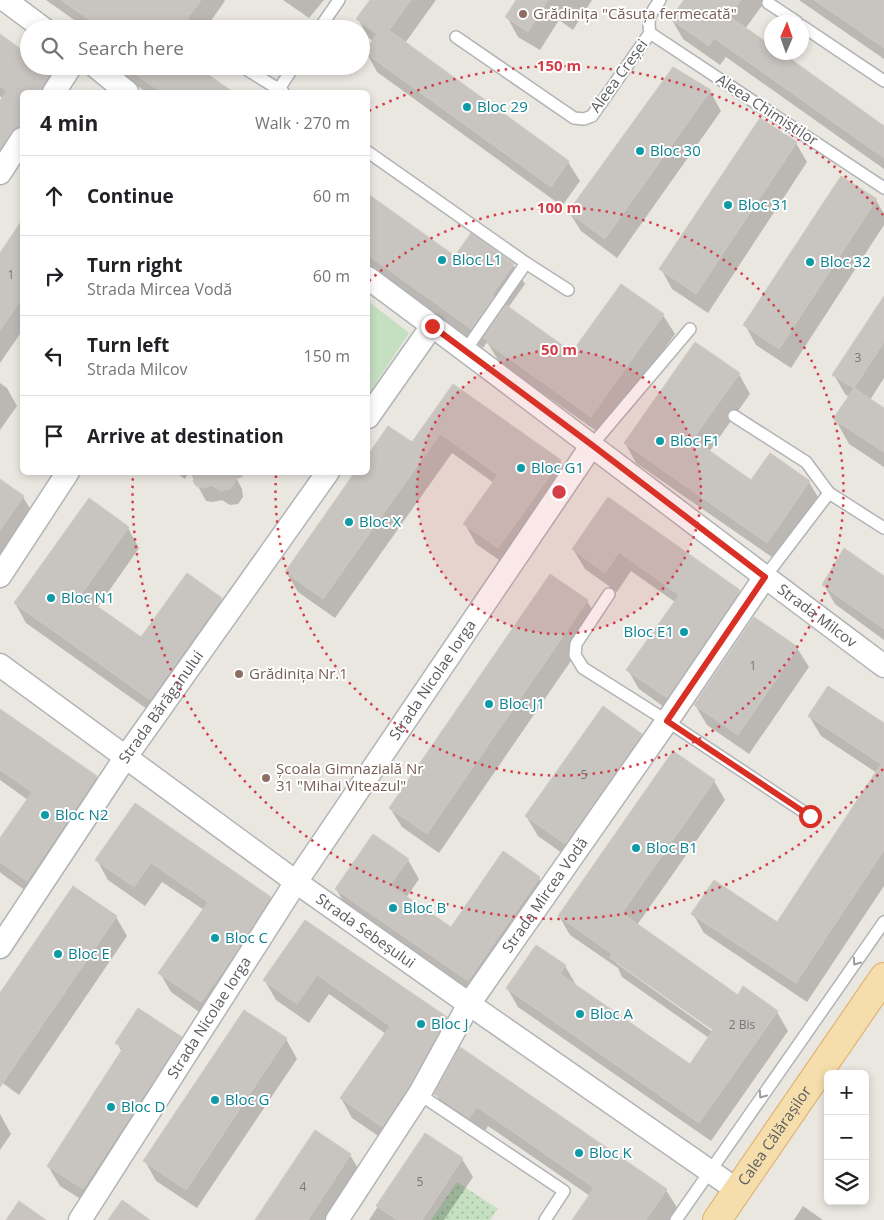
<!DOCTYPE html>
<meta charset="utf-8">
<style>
body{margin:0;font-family:"Open Sans",sans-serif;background:#f2f2f2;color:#202124}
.controls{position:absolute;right:15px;bottom:15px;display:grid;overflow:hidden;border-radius:8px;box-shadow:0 2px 8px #0003}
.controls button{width:45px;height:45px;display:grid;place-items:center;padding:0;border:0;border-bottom:1px solid #e0e0e0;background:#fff;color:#202124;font:25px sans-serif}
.compass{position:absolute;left:764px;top:15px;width:45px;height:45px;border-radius:50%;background:#fff;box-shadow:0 2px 8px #0003;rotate:2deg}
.stop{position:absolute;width:15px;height:15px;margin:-11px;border:4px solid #d93025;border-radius:50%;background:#fff}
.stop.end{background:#d93025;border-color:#fff;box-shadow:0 1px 5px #0008}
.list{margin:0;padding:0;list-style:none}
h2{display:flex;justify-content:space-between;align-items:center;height:65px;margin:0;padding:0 20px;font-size:21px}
h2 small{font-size:16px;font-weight:400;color:#757577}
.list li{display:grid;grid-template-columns:32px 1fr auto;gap:15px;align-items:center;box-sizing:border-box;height:80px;padding:0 20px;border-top:1px solid #e0e0e0}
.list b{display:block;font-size:19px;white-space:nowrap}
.list p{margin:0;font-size:16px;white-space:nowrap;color:#757577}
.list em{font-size:16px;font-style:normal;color:#757577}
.icon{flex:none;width:28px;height:28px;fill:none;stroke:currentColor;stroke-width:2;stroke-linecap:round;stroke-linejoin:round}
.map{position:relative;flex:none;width:884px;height:1220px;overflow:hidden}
.search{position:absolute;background:#fff;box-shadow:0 2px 8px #0003;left:20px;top:20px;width:350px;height:55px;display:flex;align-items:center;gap:12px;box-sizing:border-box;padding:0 18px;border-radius:28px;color:#757577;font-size:19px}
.panel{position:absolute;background:#fff;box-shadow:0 2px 8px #0003;left:20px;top:90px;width:350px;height:385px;border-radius:8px}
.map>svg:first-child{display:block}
.green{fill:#c4e0c0}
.park{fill:url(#park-dots)}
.shadow{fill:#0003;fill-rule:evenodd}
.building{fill:#c8c4c0;stroke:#cec8c0}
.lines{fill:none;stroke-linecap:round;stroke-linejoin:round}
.service-casing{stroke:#b1b4b7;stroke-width:14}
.minor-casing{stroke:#b1b4b7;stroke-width:25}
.primary-casing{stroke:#dfab65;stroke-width:30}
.service{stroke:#fff;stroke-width:11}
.minor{stroke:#fff;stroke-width:22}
.primary{stroke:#f5deac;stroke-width:28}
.oneway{stroke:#9b9ea0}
.route{stroke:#d93025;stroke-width:6}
.ring{fill:none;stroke:#d33e49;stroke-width:2.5;stroke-dasharray:2.5 5}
.education-dot{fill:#8d6e63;stroke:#fff;stroke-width:2}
.culture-dot{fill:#0f9aa8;stroke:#fff;stroke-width:2}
.labels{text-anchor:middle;stroke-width:4;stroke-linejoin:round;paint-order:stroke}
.number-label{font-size:12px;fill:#757778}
.education-label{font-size:15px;fill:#785e54;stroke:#fff;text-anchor:start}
.street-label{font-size:15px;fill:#595d60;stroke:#fff}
.culture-label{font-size:15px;fill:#0d838f;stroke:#fff;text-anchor:start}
.centre{fill:#d33e49;stroke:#fff;stroke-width:2.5}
.ring-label{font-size:15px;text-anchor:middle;font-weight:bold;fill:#d33e49;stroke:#fff;stroke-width:4;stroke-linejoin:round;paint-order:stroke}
</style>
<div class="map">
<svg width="884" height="1220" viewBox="0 0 884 1220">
<defs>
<pattern id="park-dots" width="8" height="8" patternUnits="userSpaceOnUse" patternTransform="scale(1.25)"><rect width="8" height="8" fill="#c4e0c0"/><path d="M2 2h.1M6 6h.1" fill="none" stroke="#a2b99f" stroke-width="1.8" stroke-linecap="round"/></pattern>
</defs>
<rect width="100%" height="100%" fill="#eae7e1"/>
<polygon class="green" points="368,301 409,333 368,395"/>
<polygon class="park" points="457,1182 498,1209 490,1220 431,1220"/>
<g class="shadow">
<polygon points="46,0 224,0 225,1 205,29 87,29"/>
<polygon points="283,0 324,0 309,18"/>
<polygon points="371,0 436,0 405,43 568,162 580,181 562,206 377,72 366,52 373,41 369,38 358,19"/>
<polygon points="518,0 592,0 573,30 559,20 540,50 518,37 507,17"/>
<polygon points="685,0 766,0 745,29 772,52 884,127 884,169 726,57 720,65 683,39 672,20"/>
<polygon points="799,0 884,0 884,59"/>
<polygon points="0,36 29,66 50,73 62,92 22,92 22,151 0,180 0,103 3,99 0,96"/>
<polygon points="117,66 194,66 231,92 146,92 122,75"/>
<polygon points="710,91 721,111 617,258 581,231 569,212"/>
<polygon points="796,143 807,162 708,313 672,289 661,269"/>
<polygon points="368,196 455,258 513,265 525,284 508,308 572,354 663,315 675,334 602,435 500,363 487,342 483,348 368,266"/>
<polygon points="876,200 884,214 884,225 791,368 756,345 745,325"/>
<polygon points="22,223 22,331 0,363 0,255"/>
<polygon points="884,299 884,378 870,400 884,409 884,467 849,444 835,419 849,397 845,394 834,375"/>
<polygon points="739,374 750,394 709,452 751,481 770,455 809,482 821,502 779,562 636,463 625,443"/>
<polygon points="0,383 7,388 17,406 0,430"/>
<polygon points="453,386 560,461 571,481 509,567 476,544 465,524 494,483 452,453 335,618 298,592 286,572 368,472 368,457 389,427 412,444"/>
<polygon points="175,472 189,472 185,479"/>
<polygon points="190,472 233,472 242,489 243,497 238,504 230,505 222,500 213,502 206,501"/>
<polygon points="0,480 23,497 35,517 0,565"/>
<polygon points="609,499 739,591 751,610 678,717 639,689 628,670 675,602 631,571 617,592 585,569 573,549"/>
<polygon points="128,528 139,548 97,608 141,639 187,575 221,599 233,619 161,719 26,623 15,603"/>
<polygon points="884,578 884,640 835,604 824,585"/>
<polygon points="587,601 599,620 439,853 402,827 390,808"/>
<polygon points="797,648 809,667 749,754 707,725 695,705"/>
<polygon points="0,710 96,777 108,797 39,900 2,874 0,872 0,840 28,800 0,780"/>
<polygon points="809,716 884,724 884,886 807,1002 704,933 693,914 777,923 877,773 821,736"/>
<polygon points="641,735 653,754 576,863 538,836 526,816"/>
<path d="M714,781L725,800L637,925L738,997L777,1012L788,1031L711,1141L518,1007L507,988L565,966L576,985L690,1065L709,1038L622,977L618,968L570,935L559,916ZM616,960L719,1033L717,1035L616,963Z"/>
<polygon points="136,804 270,898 281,918 212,1021 171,992 160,973 204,910 162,882 145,906 108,880 97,860"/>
<polygon points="408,860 419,879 406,898 451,929 539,878 551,897 479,1000 347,908 336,889"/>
<polygon points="116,917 127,936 19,1095 0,1081 0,995"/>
<polygon points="306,922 446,1018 457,1038 393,1146 352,1118 341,1098 386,1034 329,994 309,1023 276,1000 265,981"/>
<polygon points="181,1038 192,1057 95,1208 60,1186 48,1166 122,1052 117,1043"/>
<polygon points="286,1039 297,1059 197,1208 156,1181 145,1161"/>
<polygon points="461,1049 666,1190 678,1209 670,1220 573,1220 590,1196 488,1126 481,1137 447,1114 436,1094"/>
<polygon points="0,1114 11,1134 0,1150"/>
<polygon points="425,1135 462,1159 473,1177 444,1220 369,1220"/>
<polygon points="350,1155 362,1175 332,1220 257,1220"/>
<polygon points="803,1206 823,1220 794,1220"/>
</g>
<g class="building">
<polygon points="61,0 201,0 180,29 102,29"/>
<polygon points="370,0 411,0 389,30 569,161 551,187 364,52 377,34 356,19"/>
<polygon points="516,0 548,0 528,32 505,17"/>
<polygon points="684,0 741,0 729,16 772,46 772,52 781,52 884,126 884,158 714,38 709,46 670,19"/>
<polygon points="814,0 884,0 884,48"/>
<polygon points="0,34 29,55 29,66 44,66 51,72 43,85 41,92 22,92 22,124 21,126 16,128 11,132 0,149 0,101 7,91 0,86"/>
<polygon points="124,66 196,66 233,92 161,92"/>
<polygon points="673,67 711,90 605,239 568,212"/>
<polygon points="760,118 797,142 696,294 659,269"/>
<polygon points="841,176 877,199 779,349 743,325"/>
<polygon points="368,194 455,256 471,233 514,264 492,295 494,297 471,329 368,255"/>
<polygon points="22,220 22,298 0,330 0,253"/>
<polygon points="621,284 664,314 591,417 487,343 488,341 483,338 506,305 572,352"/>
<polygon points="884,296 884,342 854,388 832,375"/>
<polygon points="695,342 740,373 693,439 751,480 770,453 810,481 767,543 624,443"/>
<polygon points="453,384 561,460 498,548 463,524 498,475 440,434 323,599 285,572 355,472 368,472 368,455 388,426 412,442"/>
<polygon points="854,388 884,408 884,452 833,419"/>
<polygon points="193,472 242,472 242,477 235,479 235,482 230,489 220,491 212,485 204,488 196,486 193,481 195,474"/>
<polygon points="0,479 24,496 0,530"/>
<polygon points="608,497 740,590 667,698 626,670 679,595 619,552 605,573 572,549"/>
<polygon points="89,498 129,527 81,595 141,637 187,573 222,598 150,700 14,603"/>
<polygon points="844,548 884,576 884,629 822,585"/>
<polygon points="550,574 588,600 427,834 389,808"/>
<polygon points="754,617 798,647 738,735 694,705"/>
<polygon points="828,686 884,723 884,850 796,983 691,914 714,880 777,922 881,764 808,716"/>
<polygon points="603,706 642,734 565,844 525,816"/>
<polygon points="0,709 97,776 27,881 0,862 0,838 32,792 0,770"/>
<polygon points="673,751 715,780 622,913 738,995 743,986 778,1011 699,1123 506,988 536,945 566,965 560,974 690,1064 713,1030 610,958 612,954 558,916"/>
<polygon points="135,803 271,897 230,961 201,1002 158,973 208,902 151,863 134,887 95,860"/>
<polygon points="373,834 409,859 390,885 451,927 503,851 540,877 468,981 335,889"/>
<polygon points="73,886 117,916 0,1087 0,993"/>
<polygon points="305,920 447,1017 409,1086 382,1127 340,1098 390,1026 317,975 297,1004 263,980"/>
<polygon points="138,1008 182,1037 83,1189 47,1166 123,1048 115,1043"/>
<polygon points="244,1010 287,1038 186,1190 143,1161"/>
<polygon points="460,1047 667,1189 646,1220 572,1220 594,1188 477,1107 469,1118 434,1094"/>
<polygon points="315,1130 351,1154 308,1220 255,1220"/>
<polygon points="425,1133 463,1158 422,1220 397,1220 376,1206"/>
<polygon points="122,1200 150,1220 108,1220"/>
<polygon points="19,1201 46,1220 6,1220"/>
</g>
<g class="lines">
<defs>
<g id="service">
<polyline points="768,3 797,22"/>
<polyline points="802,26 884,81"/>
<polyline points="319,29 339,0"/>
<polyline points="650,33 884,188"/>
<path d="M456,37L574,118L584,119L592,116L650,33C647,17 651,13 660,0"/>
<polyline points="241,66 283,92"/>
<polyline points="277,92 294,66"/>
<polyline points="368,152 526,263 568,290"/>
<polyline points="465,351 526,263"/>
<polyline points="734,416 806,462 829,493"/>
<polyline points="592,445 690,329"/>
<polyline points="765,577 829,493 884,528"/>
<polyline points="609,594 576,644 575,655 583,668 667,721 810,816"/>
<polyline points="420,1093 422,1096 564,1191 545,1220"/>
<polyline points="676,1220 884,922"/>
</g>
<g id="minor">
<polyline points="5,0 44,29"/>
<polyline points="95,66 127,92"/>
<polyline points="54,92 71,66"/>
<polyline points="0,173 22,139"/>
<path id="s1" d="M368,278C541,406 711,537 884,666"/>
<polyline points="368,417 432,326"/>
<polyline points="0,576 68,472"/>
<path id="s2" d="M0,665L296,882L469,1004L737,1190"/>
<path id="s3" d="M0,947L125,758L328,472"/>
<path id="s4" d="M80,1220L296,882L592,445"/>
<path id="s5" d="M337,1220L420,1093L469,1004L667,721L765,577"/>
</g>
<g id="primary">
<path id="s6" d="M717,1220L884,977"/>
</g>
</defs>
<use href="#service" class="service-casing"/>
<use href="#minor" class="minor-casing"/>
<use href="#primary" class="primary-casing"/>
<use href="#service" class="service"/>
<use href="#minor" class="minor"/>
<use href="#primary" class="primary"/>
</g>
<defs><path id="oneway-chevron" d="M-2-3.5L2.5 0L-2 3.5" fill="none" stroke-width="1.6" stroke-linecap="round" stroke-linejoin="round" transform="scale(1.25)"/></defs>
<g class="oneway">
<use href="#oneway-chevron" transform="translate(856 962) rotate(125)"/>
<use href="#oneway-chevron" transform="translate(762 1095) rotate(125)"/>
</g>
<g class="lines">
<polyline class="route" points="432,326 592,445 765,577 667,721 810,816"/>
</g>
<circle cx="559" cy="492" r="142" fill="#d33e49" fill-opacity=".12"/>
<g class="ring">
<circle cx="559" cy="492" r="142"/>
<path d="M369 281A284 284 0 1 1 276 475"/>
<path d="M883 769A426 426 0 0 1 133 473M369 111A426 426 0 0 1 883 215"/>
</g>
<g class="education-dot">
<circle cx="523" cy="14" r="5"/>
<circle cx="239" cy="674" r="5"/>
<circle cx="266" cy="778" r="5"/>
</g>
<g class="culture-dot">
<circle cx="467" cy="107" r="5"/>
<circle cx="640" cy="151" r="5"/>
<circle cx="728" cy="205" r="5"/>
<circle cx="442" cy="260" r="5"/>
<circle cx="810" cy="262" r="5"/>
<circle cx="660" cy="441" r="5"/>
<circle cx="521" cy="468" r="5"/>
<circle cx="349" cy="522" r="5"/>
<circle cx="51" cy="598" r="5"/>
<circle cx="684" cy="632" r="5"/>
<circle cx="489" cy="704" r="5"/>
<circle cx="45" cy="815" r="5"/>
<circle cx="636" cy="848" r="5"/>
<circle cx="393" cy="908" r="5"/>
<circle cx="215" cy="938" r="5"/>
<circle cx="58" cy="954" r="5"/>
<circle cx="580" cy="1014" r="5"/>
<circle cx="421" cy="1024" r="5"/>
<circle cx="215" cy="1100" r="5"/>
<circle cx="111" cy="1107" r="5"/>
<circle cx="579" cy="1153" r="5"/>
</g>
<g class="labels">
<g class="number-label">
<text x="11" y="279">1</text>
<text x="858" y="362">3</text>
<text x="753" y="670">1</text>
<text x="584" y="779">5</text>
<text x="742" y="1029">2 Bis</text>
<text x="420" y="1186">5</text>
<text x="303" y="1191">4</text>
</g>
<g class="education-label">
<text x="533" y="19">Grădinița "Căsuța fermecată"</text>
<text x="249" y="679">Grădinița Nr.1</text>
<text x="276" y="774">Școala Gimnazială Nr<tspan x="276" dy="17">31 "Mihai Viteazul"</tspan></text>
</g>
<g class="street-label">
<text transform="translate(619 76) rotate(-54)" y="5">Aleea Creșei</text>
<text transform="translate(767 110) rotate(33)" y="5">Aleea Chimiștilor</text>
<text dy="5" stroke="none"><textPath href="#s1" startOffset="562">Strada Milcov</textPath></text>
<text dy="5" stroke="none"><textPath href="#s4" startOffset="645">Strada Nicolae Iorga</textPath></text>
<text dy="5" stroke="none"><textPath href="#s3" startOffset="289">Strada Bărăganului</textPath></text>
<text dy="5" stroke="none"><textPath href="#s5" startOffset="386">Strada Mircea Vodă</textPath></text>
<text dy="5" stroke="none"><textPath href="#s2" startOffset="452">Strada Sebeșului</textPath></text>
<text dy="5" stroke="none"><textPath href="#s4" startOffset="240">Strada Nicolae Iorga</textPath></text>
<text dy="5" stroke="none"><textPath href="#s6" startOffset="102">Calea Călărașilor</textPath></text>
</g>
<g class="culture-label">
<text x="477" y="112">Bloc 29</text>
<text x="650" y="156">Bloc 30</text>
<text x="738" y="210">Bloc 31</text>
<text x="452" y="265">Bloc L1</text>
<text x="820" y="267">Bloc 32</text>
<text x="670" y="446">Bloc F1</text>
<text x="531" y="473">Bloc G1</text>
<text x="359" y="527">Bloc X</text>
<text x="61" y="603">Bloc N1</text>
<text x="674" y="637" text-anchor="end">Bloc E1</text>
<text x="499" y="709">Bloc J1</text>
<text x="55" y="820">Bloc N2</text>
<text x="646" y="853">Bloc B1</text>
<text x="403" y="913">Bloc B</text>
<text x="225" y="943">Bloc C</text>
<text x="68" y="959">Bloc E</text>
<text x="590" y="1019">Bloc A</text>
<text x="431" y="1029">Bloc J</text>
<text x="225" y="1105">Bloc G</text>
<text x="121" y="1112">Bloc D</text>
<text x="589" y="1158">Bloc K</text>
</g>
</g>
<circle cx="559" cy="492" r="8" class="centre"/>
<g class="ring-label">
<text x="559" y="71">150 m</text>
<text x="559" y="213">100 m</text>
<text x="559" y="355">50 m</text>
</g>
</svg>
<div class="controls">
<button>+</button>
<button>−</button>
<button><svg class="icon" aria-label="layers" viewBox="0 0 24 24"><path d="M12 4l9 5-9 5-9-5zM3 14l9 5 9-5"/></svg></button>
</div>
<svg class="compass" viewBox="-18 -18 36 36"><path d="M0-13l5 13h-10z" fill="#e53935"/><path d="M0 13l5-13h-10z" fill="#757577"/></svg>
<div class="stop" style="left:810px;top:816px"></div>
<div class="stop end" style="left:432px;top:326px"></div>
<div class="search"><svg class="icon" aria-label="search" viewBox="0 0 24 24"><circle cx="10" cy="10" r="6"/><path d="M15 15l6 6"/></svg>Search here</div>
<section class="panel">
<h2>4 min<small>Walk · 270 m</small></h2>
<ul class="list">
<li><svg class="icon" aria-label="ahead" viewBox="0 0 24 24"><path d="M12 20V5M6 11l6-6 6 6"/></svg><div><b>Continue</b></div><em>60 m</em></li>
<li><svg class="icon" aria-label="right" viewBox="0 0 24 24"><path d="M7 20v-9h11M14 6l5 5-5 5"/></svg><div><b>Turn right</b><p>Strada Mircea Vodă</p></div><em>60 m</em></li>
<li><svg class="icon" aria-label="left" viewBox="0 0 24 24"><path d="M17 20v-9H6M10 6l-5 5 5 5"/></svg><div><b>Turn left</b><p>Strada Milcov</p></div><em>150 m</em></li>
<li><svg class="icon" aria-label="arrive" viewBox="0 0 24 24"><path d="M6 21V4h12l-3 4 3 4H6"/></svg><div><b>Arrive at destination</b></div></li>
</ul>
</section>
</div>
